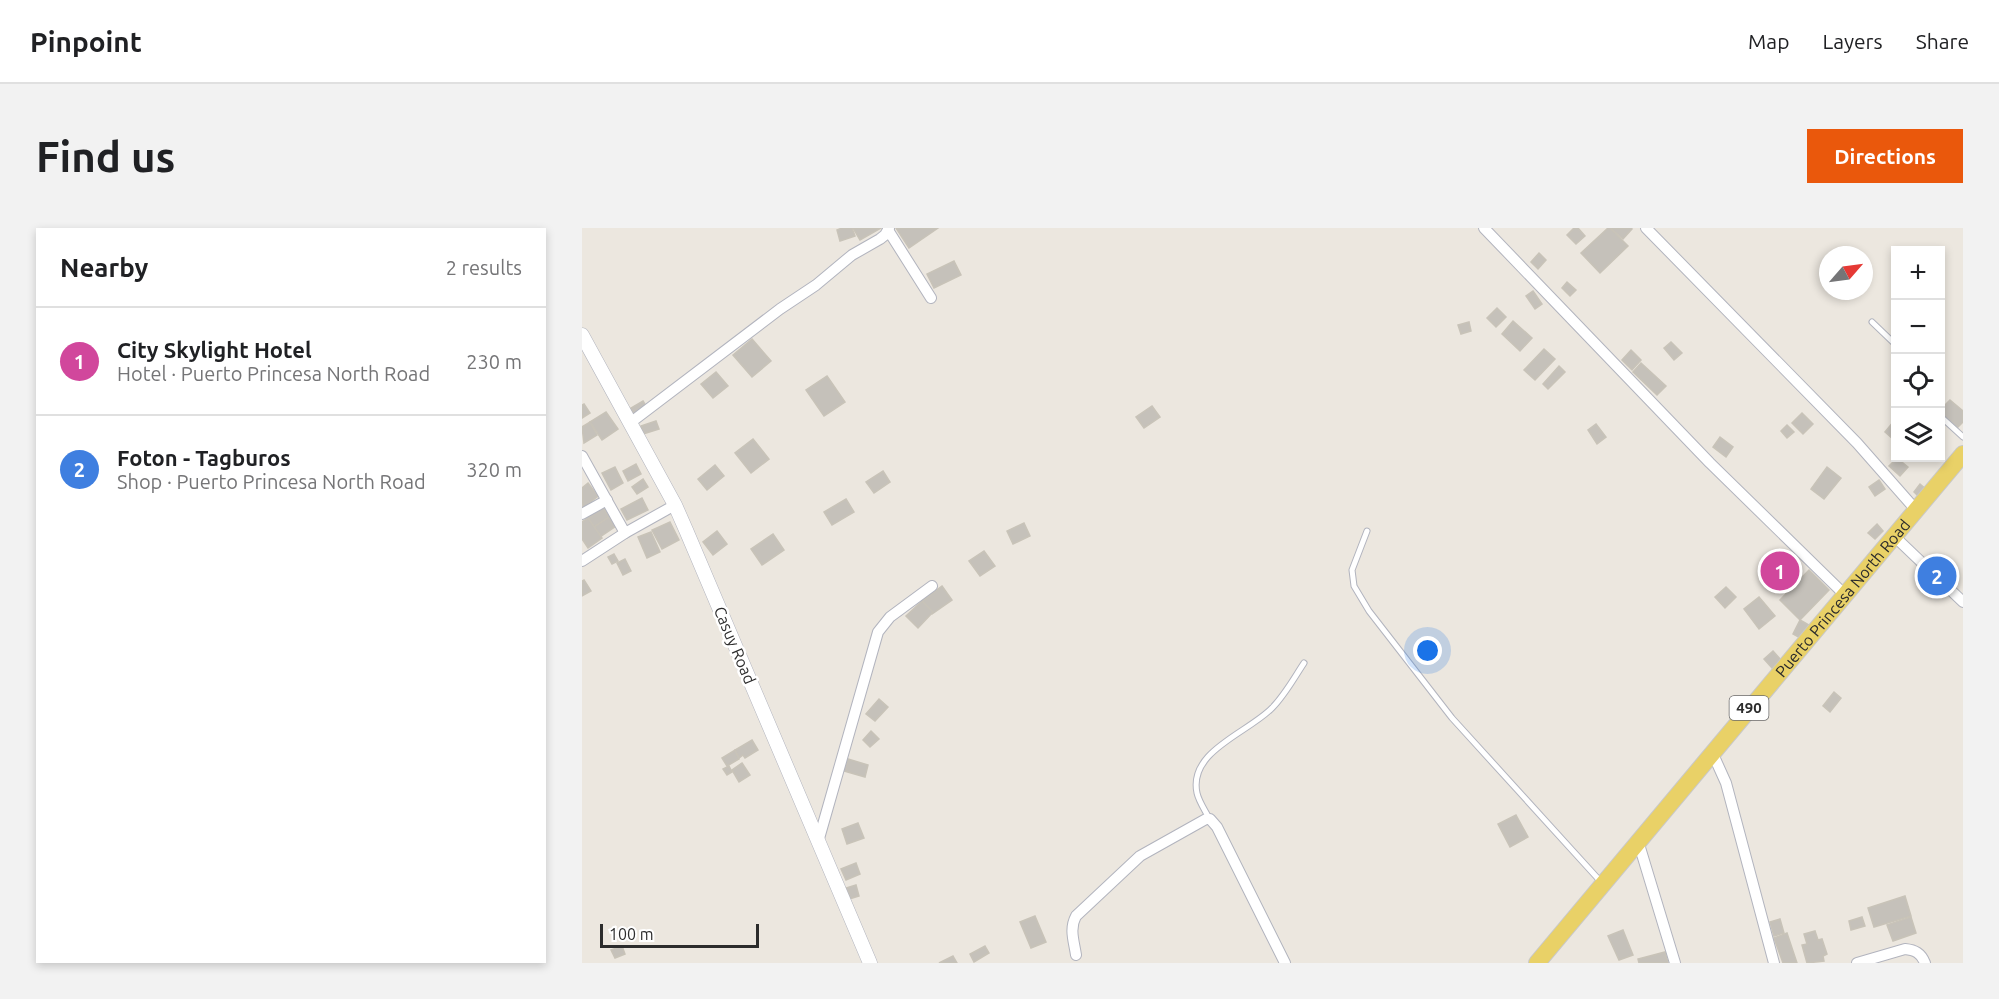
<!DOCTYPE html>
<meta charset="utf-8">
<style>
body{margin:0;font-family:Ubuntu,sans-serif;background:#f2f2f2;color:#202124}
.controls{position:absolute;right:18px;top:18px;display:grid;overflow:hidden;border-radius:0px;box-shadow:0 3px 9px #0003}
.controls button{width:54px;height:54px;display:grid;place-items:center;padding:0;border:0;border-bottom:2px solid #e0e0e0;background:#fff;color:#202124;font:30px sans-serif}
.compass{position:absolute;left:1237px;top:18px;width:54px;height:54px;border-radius:50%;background:#fff;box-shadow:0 3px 9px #0003;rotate:62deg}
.scale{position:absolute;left:18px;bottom:15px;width:159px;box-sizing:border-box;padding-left:6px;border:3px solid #2c2c2c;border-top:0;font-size:16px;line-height:21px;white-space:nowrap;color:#2c2c2c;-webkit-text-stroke:4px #fff;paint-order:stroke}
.you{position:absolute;left:846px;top:423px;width:21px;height:21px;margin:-15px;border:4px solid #fff;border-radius:50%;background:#1a73e8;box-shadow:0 0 0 9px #1a73e833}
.badge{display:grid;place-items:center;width:39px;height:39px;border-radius:50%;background:#ea580c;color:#fff;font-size:20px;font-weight:700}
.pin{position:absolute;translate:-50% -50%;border:3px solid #fff;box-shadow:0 2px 6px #0006}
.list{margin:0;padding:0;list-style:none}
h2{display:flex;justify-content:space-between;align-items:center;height:78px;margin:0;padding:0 24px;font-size:26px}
h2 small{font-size:20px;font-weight:400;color:#757577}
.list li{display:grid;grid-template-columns:39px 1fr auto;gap:18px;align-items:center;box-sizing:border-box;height:108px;padding:0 24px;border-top:2px solid #e0e0e0}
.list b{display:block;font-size:22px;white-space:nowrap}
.list p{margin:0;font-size:20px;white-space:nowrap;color:#757577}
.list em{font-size:20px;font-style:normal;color:#757577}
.icon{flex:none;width:33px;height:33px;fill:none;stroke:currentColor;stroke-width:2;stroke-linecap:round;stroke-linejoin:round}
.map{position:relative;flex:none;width:1381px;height:735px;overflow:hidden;border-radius:0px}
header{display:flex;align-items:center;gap:36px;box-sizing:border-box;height:84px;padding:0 30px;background:#fff;border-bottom:2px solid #e0e0e0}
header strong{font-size:28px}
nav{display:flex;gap:33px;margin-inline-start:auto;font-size:21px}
.intro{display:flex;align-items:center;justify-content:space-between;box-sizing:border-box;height:144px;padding:0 36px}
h1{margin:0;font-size:42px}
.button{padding:15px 27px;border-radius:0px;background:#ea580c;color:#fff;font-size:21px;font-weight:700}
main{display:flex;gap:36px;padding:0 36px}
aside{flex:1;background:#fff;border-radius:0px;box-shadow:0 3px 9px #0003}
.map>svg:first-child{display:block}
.building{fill:#c5c1ba;stroke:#c8c3b8;stroke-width:1.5}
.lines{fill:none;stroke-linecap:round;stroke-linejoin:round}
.service-casing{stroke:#b2b4be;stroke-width:7}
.minor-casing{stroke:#b2b4be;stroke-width:12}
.tertiary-casing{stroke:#b2b4be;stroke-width:15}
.primary-casing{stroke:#c8c8c8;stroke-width:18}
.service{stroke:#fff;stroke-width:5}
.minor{stroke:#fff;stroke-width:10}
.tertiary{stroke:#fff;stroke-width:14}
.primary{stroke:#e9d167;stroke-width:16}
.labels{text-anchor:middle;stroke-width:5;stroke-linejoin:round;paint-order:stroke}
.shield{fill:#fff;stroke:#6b6b6b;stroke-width:1.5}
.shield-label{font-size:15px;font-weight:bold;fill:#2c2c2c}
.street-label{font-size:16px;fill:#2c2c2c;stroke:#fff}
</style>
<header>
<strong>Pinpoint</strong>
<nav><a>Map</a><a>Layers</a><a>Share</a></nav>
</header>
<div class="intro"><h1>Find us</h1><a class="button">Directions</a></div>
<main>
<aside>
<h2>Nearby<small>2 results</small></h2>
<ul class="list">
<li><span class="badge" style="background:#d1479c">1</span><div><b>City Skylight Hotel</b><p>Hotel · Puerto Princesa North Road</p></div><em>230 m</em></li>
<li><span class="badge" style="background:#3f7fe0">2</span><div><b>Foton - Tagburos</b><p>Shop · Puerto Princesa North Road</p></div><em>320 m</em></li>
</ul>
</aside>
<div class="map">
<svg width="1381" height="735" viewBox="0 0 1381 735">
<rect width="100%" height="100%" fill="#ece7df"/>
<g class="building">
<polygon points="260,0 270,0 273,8 258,13 255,2"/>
<polygon points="271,0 299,0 278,12"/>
<polygon points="314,0 356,0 327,20"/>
<polygon points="992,0 996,0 1003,8 994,16 985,7"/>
<polygon points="1026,0 1028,0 1046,18 1018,45 999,25"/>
<polygon points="1028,0 1048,0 1050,1 1041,11"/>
<polygon points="957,25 964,32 956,41 949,34"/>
<polygon points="372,33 379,47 352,60 345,46"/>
<polygon points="985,54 994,62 988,68 980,60"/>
<polygon points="951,63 960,76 953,81 944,68"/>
<polygon points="915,80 924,89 914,99 905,90"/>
<polygon points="931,93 950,110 938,123 920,106"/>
<polygon points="887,94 889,103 879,106 876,97"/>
<polygon points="170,111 189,133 170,149 151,127"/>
<polygon points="1089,114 1100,125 1092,132 1082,120"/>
<polygon points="962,121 973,131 953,152 942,142"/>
<polygon points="1049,122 1059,132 1050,142 1040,132"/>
<polygon points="1059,135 1084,158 1075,167 1051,144"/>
<polygon points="977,138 983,144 966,161 961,156"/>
<polygon points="134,144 146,158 131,170 119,156"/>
<polygon points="245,148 263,174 242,188 224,162"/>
<polygon points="1368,172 1381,183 1381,194 1375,200 1358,185 1358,182"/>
<polygon points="61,173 64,178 48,189 44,183"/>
<polygon points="2,176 8,185 0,190 0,177"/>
<polygon points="570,178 578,189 562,200 554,189"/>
<polygon points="24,184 36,201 20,212 8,194"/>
<polygon points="1220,185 1231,196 1221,206 1210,195"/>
<polygon points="74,193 77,201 61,206 59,198"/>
<polygon points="1312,193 1314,209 1311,211 1303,204"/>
<polygon points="8,194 15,207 2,215 0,199"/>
<polygon points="1014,196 1024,209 1015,216 1006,202"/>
<polygon points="1205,197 1212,204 1205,210 1199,203"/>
<polygon points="1138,209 1151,219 1144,229 1131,219"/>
<polygon points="171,211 187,231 169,245 153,225"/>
<polygon points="1315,230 1326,239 1318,248 1307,238"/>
<polygon points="54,236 59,246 46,253 41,243"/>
<polygon points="133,237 142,248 125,262 116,251"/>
<polygon points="33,239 41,255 29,262 20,245"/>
<polygon points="1245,239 1259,250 1242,271 1229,261"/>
<polygon points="301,243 308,254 292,265 284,254"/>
<polygon points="61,251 66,259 55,266 50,259"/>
<polygon points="1297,252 1303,261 1293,268 1287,259"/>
<polygon points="6,255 16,268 1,280 0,260"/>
<polygon points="1338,256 1345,262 1338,270 1332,264"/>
<polygon points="60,270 66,282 45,292 39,281"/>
<polygon points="264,271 272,284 250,297 242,284"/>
<polygon points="21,279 27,289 12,299 6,290"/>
<polygon points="27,289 34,298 18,309 12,299"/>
<polygon points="6,290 20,310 6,320 0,311 0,294"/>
<polygon points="88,294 97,312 80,321 70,302"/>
<polygon points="442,295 448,308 431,316 425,303"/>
<polygon points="1295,296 1301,303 1293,311 1286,305"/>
<polygon points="135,303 145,316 131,327 121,314"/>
<polygon points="69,304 78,324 65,330 56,309"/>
<polygon points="191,306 202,322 180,337 169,321"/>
<polygon points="402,323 413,338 398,348 387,333"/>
<polygon points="32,326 36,333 30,336 26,329"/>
<polygon points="43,331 49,343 41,347 35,335"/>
<polygon points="1227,342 1247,362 1218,392 1198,372"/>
<polygon points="2,352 9,363 0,368 0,353"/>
<polygon points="360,358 370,372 350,386 340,373"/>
<polygon points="1144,359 1154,369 1143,380 1133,369"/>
<polygon points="1177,369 1193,388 1177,401 1162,381"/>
<polygon points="340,373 351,384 336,400 324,388"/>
<polygon points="1218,392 1227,397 1220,411 1211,406"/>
<polygon points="1191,423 1199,432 1190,440 1182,431"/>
<polygon points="1252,464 1259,470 1248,484 1241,478"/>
<polygon points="297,471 306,479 293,493 284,486"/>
<polygon points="289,503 297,511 288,519 281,512"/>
<polygon points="170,512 176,522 163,530 161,527 157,530 153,522"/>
<polygon points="153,522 157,531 145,538 140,530"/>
<polygon points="266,531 286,537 283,549 262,543"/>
<polygon points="160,535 168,547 157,554 150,542"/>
<polygon points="147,538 150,544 145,547 141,541"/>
<polygon points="934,587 946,609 928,619 916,596"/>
<polygon points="276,595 282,610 265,616 260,601"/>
<polygon points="274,635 278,646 264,652 259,641"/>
<polygon points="274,657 277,668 264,672 261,661"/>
<polygon points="1323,668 1329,688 1292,699 1286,680"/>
<polygon points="453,688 464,714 449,720 438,694"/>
<polygon points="1280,689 1283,698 1269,702 1267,693"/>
<polygon points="1329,689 1334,705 1311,713 1305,697"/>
<polygon points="1198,691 1202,705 1192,708 1188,694"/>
<polygon points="1041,702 1051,727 1037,732 1026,708"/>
<polygon points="1233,703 1236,712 1240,711 1245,726 1241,728 1242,733 1225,735 1220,717 1225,716 1222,706"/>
<polygon points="1205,705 1215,735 1201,735 1192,710"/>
<polygon points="40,718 43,726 33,730 29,722"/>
<polygon points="403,718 407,725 392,734 388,726"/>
<polygon points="1083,724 1086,735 1057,735 1056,731"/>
<polygon points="371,728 375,735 357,735"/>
</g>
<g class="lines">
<defs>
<g id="service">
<polyline points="1290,94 1314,117"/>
<polyline points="1358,188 1381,209"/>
<polyline points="785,303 770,342 772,358 787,383 870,490 1020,655"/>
<path d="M627,590C623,582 617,574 615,565C606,523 666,505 690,480C703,467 712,450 722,435"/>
</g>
<g id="minor">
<polyline points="902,0 1128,235 1263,367"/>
<polyline points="1064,0 1275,215 1334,282"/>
<polyline points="306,2 349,70"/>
<polyline points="48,195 198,81 234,57 270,27 298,11 303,7 307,0"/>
<polyline points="0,228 43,305"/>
<polyline points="0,286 25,272"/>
<polyline points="1312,308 1381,374"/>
<polyline points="0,333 43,305 93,277"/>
<polyline points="1130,524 1144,555 1192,735"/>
<polyline points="1056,613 1093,735"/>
<polyline points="236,614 296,404 308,389 350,358"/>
<path d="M494,727C492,713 487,701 494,688L558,628L624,591H628L635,599L703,735"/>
<path d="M1275,735L1323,721C1333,722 1339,725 1343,735"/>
</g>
<polyline id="tertiary" points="0,107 93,277 104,302 288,735"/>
<g id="primary">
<path id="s1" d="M955,735L1381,226"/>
</g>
</defs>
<use href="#service" class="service-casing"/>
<use href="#minor" class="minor-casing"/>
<use href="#tertiary" class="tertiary-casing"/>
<use href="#primary" class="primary-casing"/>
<use href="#service" class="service"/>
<use href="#minor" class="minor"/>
<use href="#tertiary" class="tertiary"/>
<use href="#primary" class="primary"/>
</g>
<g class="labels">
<rect class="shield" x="1147.5" y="468" width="39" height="24" rx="4.5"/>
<g class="shield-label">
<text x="1167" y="485">490</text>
</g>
<g class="street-label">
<text dy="6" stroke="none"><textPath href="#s1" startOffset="476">Puerto Princesa North Road</textPath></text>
<text transform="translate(153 417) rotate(67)" y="6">Casuy Road</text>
</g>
</g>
</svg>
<div class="controls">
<button>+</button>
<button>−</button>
<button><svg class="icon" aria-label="locate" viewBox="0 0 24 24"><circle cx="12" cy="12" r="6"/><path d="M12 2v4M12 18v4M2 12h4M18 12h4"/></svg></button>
<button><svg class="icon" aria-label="layers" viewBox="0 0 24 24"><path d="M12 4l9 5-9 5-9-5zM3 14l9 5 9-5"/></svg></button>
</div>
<svg class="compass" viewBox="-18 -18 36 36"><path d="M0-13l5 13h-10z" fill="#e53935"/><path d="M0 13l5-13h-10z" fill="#757577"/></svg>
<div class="scale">100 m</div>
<div class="you"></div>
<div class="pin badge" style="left:1198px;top:343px;background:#d1479c">1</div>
<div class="pin badge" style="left:1355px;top:348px;background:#3f7fe0">2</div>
</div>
</main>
